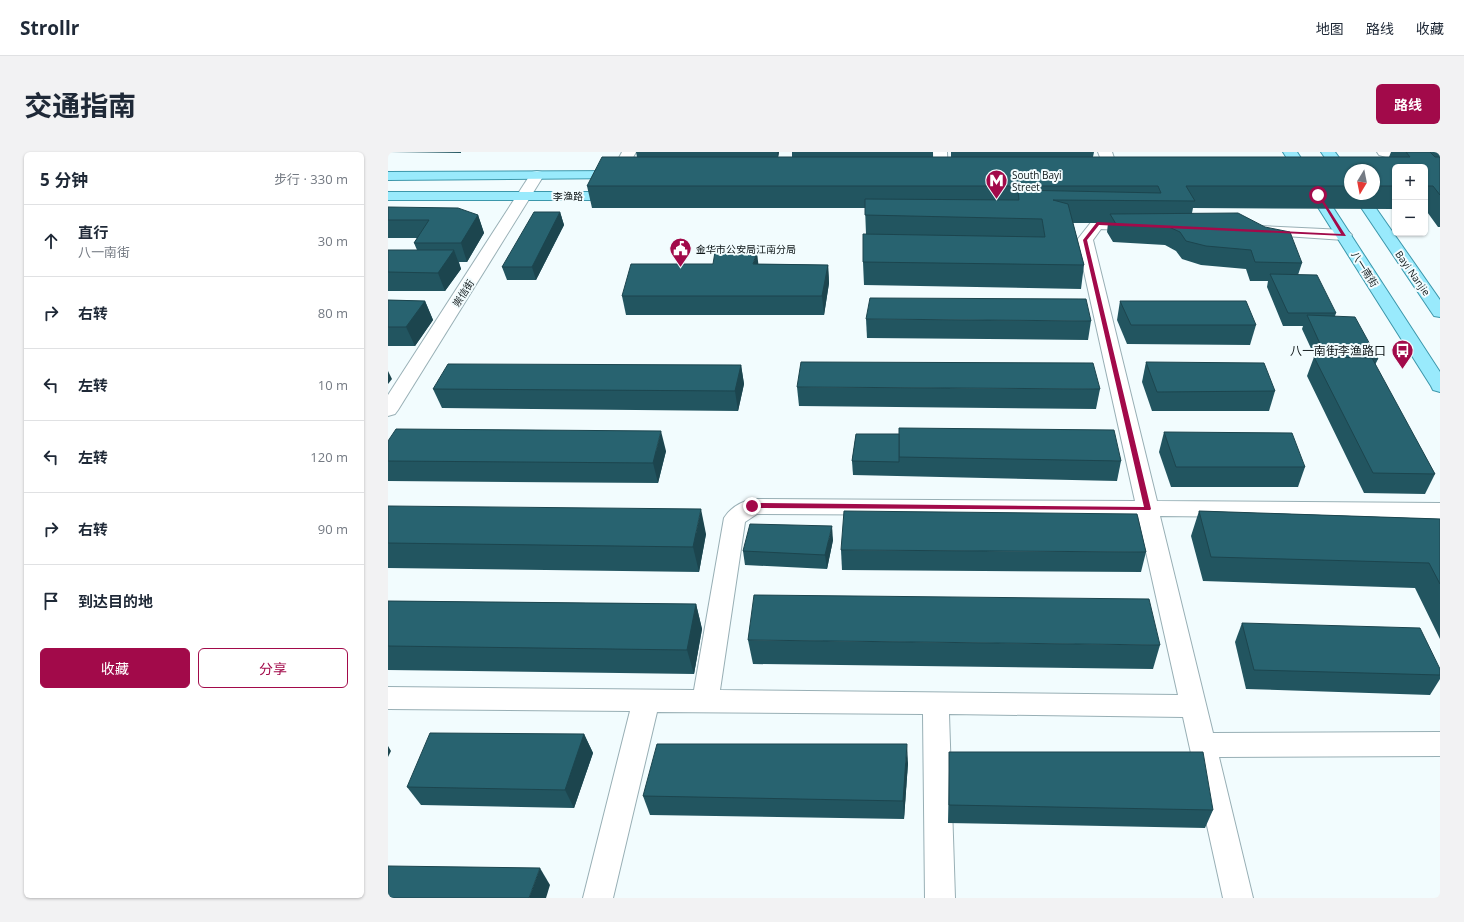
<!DOCTYPE html>
<html lang="zh">
<meta charset="utf-8">
<style>
body{margin:0;font-family:"Open Sans","Noto Sans SC",sans-serif;background:#f2f2f3;color:#1f2937}
.controls{position:absolute;right:12px;top:12px;display:grid;overflow:hidden;border-radius:6px;box-shadow:0 1px 3px #0004}
.controls button{width:36px;height:36px;display:grid;place-items:center;padding:0;border:0;border-bottom:1px solid #e0e1e3;background:#fff;color:#1f2937;font:20px sans-serif}
.compass{position:absolute;left:956px;top:12px;width:36px;height:36px;border-radius:50%;background:#fff;box-shadow:0 1px 3px #0004;rotate:190deg}
.stop{position:absolute;width:12px;height:12px;margin:-9px;border:3px solid #a20a4a;border-radius:50%;background:#fff}
.stop.end{background:#a20a4a;border-color:#fff;box-shadow:0 1px 4px #0008}
.list{margin:0;padding:0;list-style:none}
h2{display:flex;justify-content:space-between;align-items:center;height:52px;margin:0;padding:0 16px;font-size:17px}
h2 small{font-size:13px;font-weight:400;color:#747a83}
.list li{display:grid;grid-template-columns:26px 1fr auto;gap:12px;align-items:center;box-sizing:border-box;height:72px;padding:0 16px;border-top:1px solid #e0e1e3}
.list b{display:block;font-size:15px;white-space:nowrap}
.list p{margin:0;font-size:13px;white-space:nowrap;color:#747a83}
.list em{font-size:13px;font-style:normal;color:#747a83}
.actions{display:flex;gap:8px;padding:12px 16px}
.actions a{flex:1;padding:9px 0;border:1px solid #a20a4a;border-radius:6px;text-align:center;font-size:14px;color:#a20a4a}
.actions .main{background:#a20a4a;color:#fff}
.icon{flex:none;width:22px;height:22px;fill:none;stroke:currentColor;stroke-width:2;stroke-linecap:round;stroke-linejoin:round}
.map{position:relative;flex:none;width:1052px;height:746px;overflow:hidden;border-radius:6px}
header{display:flex;align-items:center;gap:24px;box-sizing:border-box;height:56px;padding:0 20px;background:#fff;border-bottom:1px solid #e0e1e3}
header strong{font-size:19px}
nav{display:flex;gap:22px;margin-inline-start:auto;font-size:14px}
.intro{display:flex;align-items:center;justify-content:space-between;box-sizing:border-box;height:96px;padding:0 24px}
h1{margin:0;font-size:28px}
.button{padding:10px 18px;border-radius:6px;background:#a20a4a;color:#fff;font-size:14px;font-weight:700}
main{display:flex;gap:24px;padding:0 24px}
aside{flex:1;background:#fff;border-radius:6px;box-shadow:0 1px 3px #0004}
.map>svg:first-child{display:block}
.lines{fill:none;stroke-linecap:round;stroke-linejoin:round}
.minor-casing{stroke:#98afb5;stroke-width:2}
.major-casing{stroke:#3c97ab;stroke-width:2}
.minor{fill:#fff;fill-rule:evenodd}
.major{fill:#99eafc;fill-rule:evenodd}
.wall{fill:#225560;fill-rule:evenodd}
.shaded-wall{fill:#1c454e}
.building{fill:#286370;stroke:#1c454e}
.route{fill:#a20a4a}
.labels{text-anchor:middle;stroke-width:4;stroke-linejoin:round;paint-order:stroke}
.far-poi-label{font-size:10px;fill:#0e1618;stroke:#f2fcfe;text-anchor:start}
.far-street-label{font-size:10px;fill:#0e1618;stroke:#f2fcfe}
.poi-label{font-size:12px;fill:#0e1618;stroke:#f2fcfe;text-anchor:end}
</style>
<header>
<strong>Strollr</strong>
<nav><a>地图</a><a>路线</a><a>收藏</a></nav>
</header>
<div class="intro"><h1>交通指南</h1><a class="button">路线</a></div>
<main>
<aside>
<h2>5 分钟<small>步行 · 330 m</small></h2>
<ul class="list">
<li><svg class="icon" aria-label="ahead" viewBox="0 0 24 24"><path d="M12 20V5M6 11l6-6 6 6"/></svg><div><b>直行</b><p>八一南街</p></div><em>30 m</em></li>
<li><svg class="icon" aria-label="right" viewBox="0 0 24 24"><path d="M7 20v-9h11M14 6l5 5-5 5"/></svg><div><b>右转</b></div><em>80 m</em></li>
<li><svg class="icon" aria-label="left" viewBox="0 0 24 24"><path d="M17 20v-9H6M10 6l-5 5 5 5"/></svg><div><b>左转</b></div><em>10 m</em></li>
<li><svg class="icon" aria-label="left" viewBox="0 0 24 24"><path d="M17 20v-9H6M10 6l-5 5 5 5"/></svg><div><b>左转</b></div><em>120 m</em></li>
<li><svg class="icon" aria-label="right" viewBox="0 0 24 24"><path d="M7 20v-9h11M14 6l5 5-5 5"/></svg><div><b>右转</b></div><em>90 m</em></li>
<li><svg class="icon" aria-label="arrive" viewBox="0 0 24 24"><path d="M6 21V4h12l-3 4 3 4H6"/></svg><div><b>到达目的地</b></div></li>
</ul>
<div class="actions"><a class="main">收藏</a><a>分享</a></div>
</aside>
<div class="map">
<svg width="1052" height="746" viewBox="0 0 1052 746">
<rect width="100%" height="100%" fill="#f2fcfe"/>
<g class="lines">
<defs>
<g id="minor">
<polygon points="234,0 248,0 234,26 229,27 224,26 222,23"/>
<polygon points="545,0 559,0 560,23 558,26 553,27 548,26 546,23"/>
<polygon points="710,0 724,0 732,24 730,27 725,28 720,27"/>
<polygon points="989,0 1010,0 1023,4 1052,4 1052,12 1022,12 991,3"/>
<polygon points="149,19 154,20 156,23 10,258 7,262 0,264 0,243 142,23 144,20"/>
<path d="M709,67L749,69L754,71L757,74L754,77L749,79L713,77L705,88L769,349L1052,351V367L772,364L825,581L1052,580V604L831,605L865,746H835L795,565L561,562L567,746H537L535,562L269,560L225,746H195L242,559L0,557V535L306,538L336,366C342,356 353,350 364,347L747,349L689,88L704,69ZM369,362L750,364L790,543L332,538L357,370Z"/>
<polygon points="871,74 956,78 961,80 964,83 961,86 956,88 866,82 863,79 866,76"/>
</g>
<g id="major">
<polygon points="895,0 909,0 1052,220 1052,240 1045,238 1043,234"/>
<polygon points="933,0 947,0 962,21 962,34 956,33"/>
<polygon points="235,19 240,20 242,23 240,26 0,28 0,20"/>
<polygon points="0,40 231,40 236,41 238,44 236,47 231,48 0,48"/>
<polygon points="964,42 978,42 1052,148 1052,165 1046,164"/>
</g>
</defs>
<use href="#minor" class="minor-casing"/>
<use href="#major" class="major-casing"/>
<use href="#minor" class="minor"/>
<use href="#major" class="major"/>
</g>
<g class="wall">
<polygon points="0,0 73,0 73,1"/>
<path d="M248,0H391L390,5H495H404V0H545V5H563V0H706L705,5H1001L1003,0H1052V75H1050L1037,57V15H1007V57L805,56L804,61L914,111L910,123L948,161L947,164L990,207L987,213L1047,322L1037,342L976,341L919,224L926,205H927L914,177L915,174H895L879,135L880,129H862L858,117L813,113L794,107L788,99L777,93L725,90L719,80L720,71H685L696,113L693,137L476,133L475,110L478,82L477,56H204L199,34L302,5H249ZM962,18H986V42H962Z"/>
<polygon points="0,55 90,63 96,81 79,110 71,110 73,117 57,139 0,139 0,98 29,98 26,91 29,86 0,86"/>
<polygon points="172,60 176,73 148,128 119,128 114,115"/>
<polygon points="370,112 440,113 441,131 436,163 238,163 234,144"/>
<polygon points="0,148 37,149 45,168 27,194 0,194"/>
<polygon points="732,149 868,173 862,193 739,192 729,168"/>
<polygon points="478,167 703,169 700,188 479,186"/>
<polygon points="758,210 887,239 881,259 764,259 754,230"/>
<polygon points="353,213 356,232 350,259 54,256 45,237"/>
<polygon points="409,235 712,237 708,257 411,254"/>
<polygon points="776,280 917,315 910,335 783,335 771,300"/>
<polygon points="468,282 733,309 729,329 465,323 464,309"/>
<polygon points="0,289 278,299 270,331 0,329"/>
<polygon points="0,354 318,382 311,420 0,416"/>
<polygon points="811,359 1052,367 1052,487 1027,436 815,429 803,384"/>
<polygon points="445,388 439,417 357,413 355,399"/>
<polygon points="453,398 758,400 753,420 454,418"/>
<polygon points="0,449 308,452 314,477 306,522 0,518"/>
<polygon points="854,471 1052,517 1052,527 1042,543 858,537 847,490"/>
<polygon points="360,488 772,493 765,517 365,512"/>
<polygon points="196,582 205,601 186,656 33,653 19,635"/>
<polygon points="561,600 825,658 817,676 560,671 561,619"/>
<polygon points="520,611 516,667 262,663 255,644"/>
</g>
<g class="shaded-wall">
<polygon points="389,0 391,0 390,6"/>
<polygon points="172,60 176,73 148,128 144,115"/>
<polygon points="90,63 96,81 79,110 73,91"/>
<polygon points="66,98 73,117 57,139 50,121"/>
<polygon points="369,100 371,118 365,112"/>
<polygon points="440,113 441,131 436,163 434,144"/>
<polygon points="37,149 45,168 27,194 18,175"/>
<polygon points="353,213 356,232 350,259 347,239"/>
<polygon points="0,219 4,227 0,232"/>
<polygon points="273,279 278,299 270,331 265,311"/>
<polygon points="313,357 318,382 311,420 305,395"/>
<polygon points="444,374 445,388 439,417 437,403"/>
<polygon points="308,452 314,477 306,522 299,498"/>
<polygon points="196,582 205,601 186,656 177,638"/>
<polygon points="519,592 520,611 516,667 515,649"/>
<polygon points="0,594 3,599 0,605"/>
<polygon points="152,716 162,733 158,746 141,746"/>
</g>
<g class="building">
<polygon points="1018,0 1042,0 1047,5 1052,5 1052,43 1045,34 1037,34 1037,15 1007,15 1007,34 986,34 986,18 962,18 962,34 798,34 807,49 665,48 680,52 696,113 475,110 475,82 657,85 654,67 477,63 477,47 631,48 630,38 773,41 770,34 199,34 214,5 1022,5"/>
<polygon points="0,55 70,56 90,63 73,91 26,91 41,68 0,68"/>
<polygon points="146,60 172,60 144,115 114,115"/>
<polygon points="850,61 877,75 902,80 914,111 867,110 863,98 818,94 798,89 792,80 781,75 728,72 722,62"/>
<polygon points="0,98 66,98 50,121 0,120"/>
<polygon points="327,100 369,100 365,112 440,113 434,144 234,144 243,112 325,112"/>
<polygon points="882,122 929,123 948,161 900,161"/>
<polygon points="482,146 698,147 703,169 478,167"/>
<polygon points="0,148 37,149 18,175 0,175"/>
<polygon points="732,149 858,149 868,173 743,173"/>
<polygon points="919,163 967,165 990,207 938,205"/>
<polygon points="926,205 984,206 1047,322 985,321"/>
<polygon points="413,210 705,211 712,237 409,235"/>
<polygon points="758,210 876,211 887,239 769,240"/>
<polygon points="60,212 353,213 347,239 45,237"/>
<polygon points="511,276 726,278 733,309 511,305"/>
<polygon points="8,277 273,279 265,311 0,309 0,289"/>
<polygon points="776,280 904,281 917,315 788,315"/>
<polygon points="468,282 511,282 511,310 464,309"/>
<polygon points="0,354 313,357 305,395 0,391"/>
<polygon points="456,359 749,362 758,400 453,398"/>
<polygon points="811,359 1052,367 1052,432 1041,411 823,405"/>
<polygon points="362,372 444,374 437,403 355,399"/>
<polygon points="366,443 761,447 772,493 360,488"/>
<polygon points="0,449 308,452 299,498 0,494"/>
<polygon points="854,471 1032,476 1052,517 1052,523 866,518"/>
<polygon points="42,581 196,582 177,638 19,635"/>
<polygon points="269,592 519,592 515,649 255,644"/>
<polygon points="561,600 815,600 825,658 561,653"/>
<polygon points="0,714 152,716 141,746 0,746"/>
</g>
<polygon class="route" points="929,42 932,43 958,84 711,73 699,88 763,357 762,358 364,356 361,354 364,351 756,355 695,88 709,70 953,82"/>
<defs>
<symbol id="metro-pin" viewBox="-11 -11 22 30"><path d="M0 17L-7.5 6A9.5 9.5 0 1 1 7.5 6Z" fill="#a20a4a" stroke="#f2fcfe"/><path d="M-5.5 5V-5H-3L0 0L3-5H5.5V5H3V-.5L0 4L-3-.5V5Z" fill="#fff"/></symbol>
<symbol id="civic-pin" viewBox="-11 -11 22 30"><path d="M0 17L-7.5 6A9.5 9.5 0 1 1 7.5 6Z" fill="#a20a4a" stroke="#f2fcfe"/><path d="M-.6-6.5H3V-4.5H.6V-3L4-1V1h2V6H-6V1h2V-1L-.6-3ZM-1.2 2.5V6h2.4V2.5Z" fill="#fff"/></symbol>
<symbol id="bus-pin" viewBox="-11 -11 22 30"><path d="M0 17L-7.5 6A9.5 9.5 0 1 1 7.5 6Z" fill="#a20a4a" stroke="#f2fcfe"/><path d="M-5-6H5V4H4V6H2V4H-2V6H-4V4H-5ZM-3.5-4V0h7V-4ZM-3.5 1.2v1.5H-2V1.2ZM2 1.2v1.5H3.5V1.2Z" fill="#fff"/></symbol>
</defs>
<g fill-rule="evenodd">
<use href="#metro-pin" x="596" y="16" width="25" height="34"/>
<use href="#civic-pin" x="280" y="84" width="25" height="34"/>
<use href="#bus-pin" x="1002" y="186" width="25" height="34"/>
</g>
<g class="labels">
<g class="far-poi-label">
<text x="624" y="27">South Bayi<tspan x="624" dy="12">Street</tspan></text>
<text x="308" y="101">金华市公安局江南分局</text>
</g>
<g class="far-street-label">
<text x="180" y="48">李渔路</text>
<text transform="translate(977 117) rotate(58)" y="4">八一南街</text>
<text transform="translate(1025 121) rotate(55)" y="4">Bayi Nanjie</text>
<text transform="translate(75 141) rotate(-57)" y="4">崇信街</text>
</g>
<g class="poi-label">
<text x="998" y="203">八一南街李渔路口</text>
</g>
</g>
</svg>
<div class="controls">
<button>+</button>
<button>−</button>
</div>
<svg class="compass" viewBox="-18 -18 36 36"><path d="M0-13l5 13h-10z" fill="#e53935"/><path d="M0 13l5-13h-10z" fill="#747a83"/></svg>
<div class="stop" style="left:930px;top:43px"></div>
<div class="stop end" style="left:364px;top:354px"></div>
</div>
</main>
